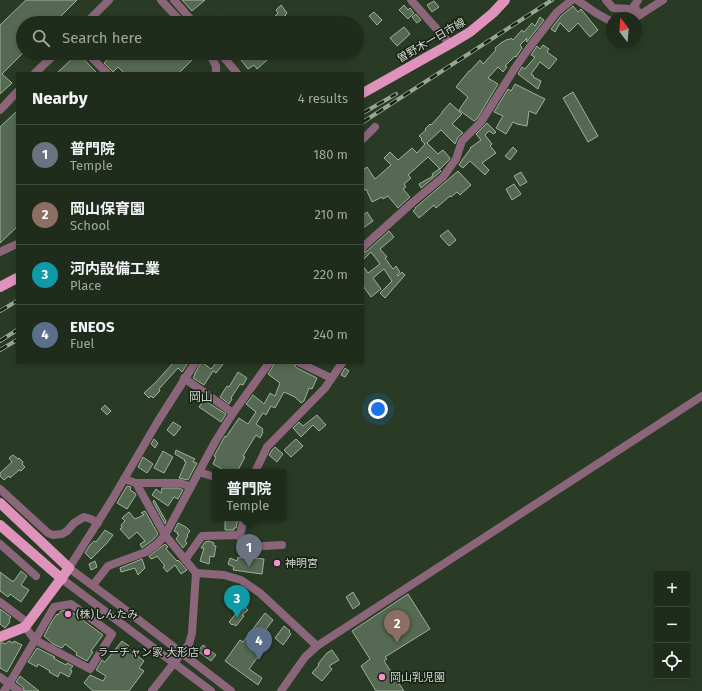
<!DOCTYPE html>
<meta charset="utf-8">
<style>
body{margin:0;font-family:"Fira Sans","Noto Sans JP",sans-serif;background:#273425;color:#f1f3f6}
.controls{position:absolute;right:12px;bottom:12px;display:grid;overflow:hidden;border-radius:0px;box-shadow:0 2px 6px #0003}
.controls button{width:36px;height:36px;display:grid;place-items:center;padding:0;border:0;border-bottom:1px solid #3c483b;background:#1f2c1c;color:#f1f3f6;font:20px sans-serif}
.compass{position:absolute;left:606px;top:12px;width:36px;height:36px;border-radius:50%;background:#1f2c1c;box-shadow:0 2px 6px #0003;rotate:344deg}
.you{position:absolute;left:378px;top:409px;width:14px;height:14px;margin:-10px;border:3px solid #fff;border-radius:50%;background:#1a73e8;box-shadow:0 0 0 6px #1a73e833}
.badge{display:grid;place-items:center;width:26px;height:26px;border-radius:50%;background:#db2777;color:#fff;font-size:13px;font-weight:700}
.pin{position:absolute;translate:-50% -33px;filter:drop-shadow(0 1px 2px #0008)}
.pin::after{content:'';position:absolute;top:21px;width:14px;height:12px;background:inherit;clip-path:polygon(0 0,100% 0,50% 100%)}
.popup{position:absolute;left:212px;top:469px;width:74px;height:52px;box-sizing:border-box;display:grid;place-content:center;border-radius:0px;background:#1f2c1c;filter:drop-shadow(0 1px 3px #0005);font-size:13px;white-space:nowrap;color:#a1a7a3}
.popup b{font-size:15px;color:#f1f3f6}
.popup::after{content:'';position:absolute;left:50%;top:100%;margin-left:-8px;border:8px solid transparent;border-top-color:#1f2c1c}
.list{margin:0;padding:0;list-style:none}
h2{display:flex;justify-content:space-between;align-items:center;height:52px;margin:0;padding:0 16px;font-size:17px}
h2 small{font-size:13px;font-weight:400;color:#a1a7a3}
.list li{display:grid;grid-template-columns:26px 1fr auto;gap:12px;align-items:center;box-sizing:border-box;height:60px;padding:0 16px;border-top:1px solid #3c483b}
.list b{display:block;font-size:15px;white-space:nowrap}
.list p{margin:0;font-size:13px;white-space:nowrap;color:#a1a7a3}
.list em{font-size:13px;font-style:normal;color:#a1a7a3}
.icon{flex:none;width:22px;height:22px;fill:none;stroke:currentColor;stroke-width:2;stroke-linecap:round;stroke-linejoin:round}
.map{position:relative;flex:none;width:702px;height:691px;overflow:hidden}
.search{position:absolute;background:#1f2c1c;box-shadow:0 2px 6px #0003;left:16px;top:16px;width:348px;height:44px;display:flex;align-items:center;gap:10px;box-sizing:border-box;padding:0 14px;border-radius:22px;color:#a1a7a3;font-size:15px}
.panel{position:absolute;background:#1f2c1c;box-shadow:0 2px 6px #0003;left:16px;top:72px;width:348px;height:292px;border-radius:0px}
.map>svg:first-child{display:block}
.building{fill:#566952;stroke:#9db299}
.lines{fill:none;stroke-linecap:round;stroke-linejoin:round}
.minor{stroke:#8b6579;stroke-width:8}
.major{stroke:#df93bc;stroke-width:10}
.rail-casing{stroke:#98a595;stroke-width:4}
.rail{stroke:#171f16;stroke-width:2.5;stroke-dasharray:8;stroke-linecap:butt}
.poi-dot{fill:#f890cb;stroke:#171f16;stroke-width:1.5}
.labels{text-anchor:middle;stroke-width:3;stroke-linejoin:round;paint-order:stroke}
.street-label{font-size:11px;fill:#d1dccf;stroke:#171f16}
.poi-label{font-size:11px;fill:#d1dccf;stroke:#171f16;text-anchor:start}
.neighbourhood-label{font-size:12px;fill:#c6ddc2;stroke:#171f16}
</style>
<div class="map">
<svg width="702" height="691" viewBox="0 0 702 691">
<rect width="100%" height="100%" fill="#293b25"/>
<g class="building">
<polygon points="26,0 77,0 54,23 23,23 23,53 2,74 12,83 0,94 0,25"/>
<polygon points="182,0 205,0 192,11"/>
<polygon points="434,1 439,7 432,12 427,5"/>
<polygon points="281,5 287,13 285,15 289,19 285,23 274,23 271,20 278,13 276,10"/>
<polygon points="404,5 408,10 410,8 414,13 408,19 399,10"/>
<polygon points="573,6 578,12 581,9 598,30 590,37 578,23 569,32 560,23 555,32 551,29 561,16"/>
<polygon points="374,12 382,20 377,25 369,16"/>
<polygon points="416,14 421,20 417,23 412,17"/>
<polygon points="223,16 228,23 214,23"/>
<polygon points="540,17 544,20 527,42 526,41 527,38 520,45 522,48 516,57 515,56 505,66 507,67 503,72 498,67 488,78 498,84 477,119 474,121 459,110 468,97 456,87 469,71 470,71 480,60 483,64 496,50 495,48 501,43 508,39 509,40 511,38 513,40 522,30 524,32 532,23 535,26"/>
<polygon points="404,27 410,34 397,46 390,38"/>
<polygon points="543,45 549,49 547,52 557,59 549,69 540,62 531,74 534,76 533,77 541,81 538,89 518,74 522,67 525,69 535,57 531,55 537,46 540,49"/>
<polygon points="78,53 97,73 57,73"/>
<polygon points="104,53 132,53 139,60 146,53 177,53 180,56 184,53 185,53 192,60 179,73 124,73 118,67 113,72 104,63 109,58"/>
<polygon points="242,53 275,53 257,69 254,65 248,69 238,56"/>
<polygon points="515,84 545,99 536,114 529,111 527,126 517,124 513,122 506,134 496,128 503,116 494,112 508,89 511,91"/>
<polygon points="573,92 598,136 588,142 563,98"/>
<polygon points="450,103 462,114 452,124 463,133 458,137 455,144 441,130 427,143 438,154 443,150 450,158 449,160 440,169 428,157 408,175 411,178 404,184 406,187 403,189 410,197 398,208 388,196 383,199 382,197 372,202 366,189 363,191 363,170 367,167 375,179 391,165 384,158 390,152 398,160 412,148 417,153 425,144 421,140 422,139 419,136 426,130 425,129 430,124 431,125 442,113 442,112"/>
<polygon points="17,111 17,227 0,243 0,127"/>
<polygon points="487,123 496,132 494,134 489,131 485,135 492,144 490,146 496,153 482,163 489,170 485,175 470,161 463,168 459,165 462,160 471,148 470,148 481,140 476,134"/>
<polygon points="513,147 517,151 510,160 505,156"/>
<polygon points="439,169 441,171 439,173 421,188 419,184 433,176 432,174"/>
<polygon points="458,171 471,185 460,195 457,192 451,197 450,196 436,208 434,205 419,218 413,211 416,208 415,208"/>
<polygon points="521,172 527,182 520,186 514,176"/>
<polygon points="514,184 521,194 512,200 506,189"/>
<polygon points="367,212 373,221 363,228 363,215"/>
<polygon points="448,230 456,240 449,246 440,236"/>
<polygon points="389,231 394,237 380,249 387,257 385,258 393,269 396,266 400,272 397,275 398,276 402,272 405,275 385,298 380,293 392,281 384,269 373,278 381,289 371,297 363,286 363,266 368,273 380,264 371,252 363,260 363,252 367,251"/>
<polygon points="173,363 188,363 182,372 178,368 159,389 160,391 153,398 151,396 149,398 144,393 156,382"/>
<polygon points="201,363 203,363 211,369 216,363 224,363 216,373 213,371 204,385 193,378 195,375 194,375"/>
<polygon points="274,363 295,363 295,366 297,368 317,378 312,389 309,388 304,401 301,403 295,397 284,392 275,408 271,406 266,415 263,413 256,424 263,429 262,431 263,432 260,438 256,435 243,456 245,457 237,472 226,472 221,470 222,469 213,464 216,457 214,456 225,436 226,437 239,418 248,424 256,412 246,404 253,395 264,404 270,393 275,396 280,383 268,374 273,366"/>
<polygon points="345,368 349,371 345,377 341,375"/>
<polygon points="238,372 247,378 243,385 240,384 231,398 232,399 229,404 220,397 227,386 229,387"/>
<polygon points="204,400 226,414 221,422 199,407"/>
<polygon points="105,405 111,411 107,415 101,409"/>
<polygon points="317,415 326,425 319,431 313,425 301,437 293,428 299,422 303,426"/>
<polygon points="173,422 181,427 174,436 167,430"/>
<polygon points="154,439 158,443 155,448 151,444"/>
<polygon points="296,439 303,446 291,457 284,450"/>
<polygon points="275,447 283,454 277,462 269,455 272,450"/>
<polygon points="176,450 195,459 193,462 197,463 188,480 179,478 186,462 184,461 185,460 175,454"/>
<polygon points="163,451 173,457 164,473 154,468"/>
<polygon points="13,455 18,459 19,458 23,462 22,464 25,467 21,471 19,470 10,478 9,476 4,480 0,476 0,473 12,462 9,458"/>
<polygon points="143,457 153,464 147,473 138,467"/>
<polygon points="127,486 131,487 130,490 135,493 136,495 127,509 117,503"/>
<polygon points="162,488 179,488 183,490 178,499 174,497 168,506 152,495 156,489 161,493"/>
<polygon points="154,500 166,521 165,524 153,502"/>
<polygon points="145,511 158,534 154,539 142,548 140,544 145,541 137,532 129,539 120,529 122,527 121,525 125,521 122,518 129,512 135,519 144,515 141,513"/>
<polygon points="231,518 238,518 236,528 234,528 234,530 225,530 225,520 231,520"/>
<polygon points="178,523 186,527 190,531 187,535 188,536 185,541 187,543 183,548 176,539 179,535 177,534 178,533 174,531"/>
<polygon points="105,530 113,535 107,543 91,559 85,553 90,545 94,541 96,542"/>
<polygon points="209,541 214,543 213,545 216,546 214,557 210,556 209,564 200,561 204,548 201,548 205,542"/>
<polygon points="165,544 168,547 166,549 177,561 178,560 187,570 181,574 175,565 167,572 163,567 165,566 157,556 154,558 151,559 149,556"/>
<polygon points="238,557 240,558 241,557 264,559 262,574 233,570 234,567 228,564 230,558 237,561"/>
<polygon points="142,559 145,568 138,575 135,568 121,572 120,568"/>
<polygon points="95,561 97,567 91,570 89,564"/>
<polygon points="21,571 27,576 21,585 29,590 21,602 10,594 8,597 0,591 0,572 12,581 14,581"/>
<polygon points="353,592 360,604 353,609 346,597"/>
<polygon points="408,594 430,629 385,657 387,659 384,661 404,691 376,691 361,666 370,659 352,631"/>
<polygon points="243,605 248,610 242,615 244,616 236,626 233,624 232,625 229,622"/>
<polygon points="0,609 11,617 9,620 10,622 5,628 0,624"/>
<polygon points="69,610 103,635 91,651 93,652 87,661 76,655 77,653 65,644 62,648 53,644 44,636 52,621 57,614 58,615 61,611"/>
<polygon points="265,613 273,620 252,648 260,654 249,669 262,678 258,685 225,661 240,640 243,642"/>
<polygon points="284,626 290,631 289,632 291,634 283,645 275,638"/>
<polygon points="9,641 13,643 14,641 22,645 7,672 0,668 0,643 4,643 5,644"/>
<polygon points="122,641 129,646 127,648 144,661 139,668 144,671 129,691 93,691 84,683 90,675 103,681 106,676 96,670 102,660 105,662"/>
<polygon points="203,645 216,655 211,661 198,651"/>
<polygon points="37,648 55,657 53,658 66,665 67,663 73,666 70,670 72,671 69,677 60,672 58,677 49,672 50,671 38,664 37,667 28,662"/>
<polygon points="332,650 339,660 329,666 332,669 322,681 312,673 319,665 318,664 327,653"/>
<polygon points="20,676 39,691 24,691 23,687 16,682"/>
</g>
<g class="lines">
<g class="minor">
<polyline points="161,0 182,23"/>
<polyline points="174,0 194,23"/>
<polyline points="411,0 450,44"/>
<polyline points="577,0 596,13 612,22"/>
<polyline points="606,0 613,8 629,9 635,18"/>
<polyline points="638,0 634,6 640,15"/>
<polyline points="635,18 663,0"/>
<polyline points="86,23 109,0"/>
<polyline points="87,53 107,73"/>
<polyline points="209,53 216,66 216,73"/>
<polyline points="220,53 237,73"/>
<polyline points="35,73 56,53"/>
<polyline points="0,110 17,92"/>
<polyline points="363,139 375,127"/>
<polyline points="363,247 413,202 443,177 456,159 462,141 481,122 515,68 529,48 557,12 572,0"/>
<polyline points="0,252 17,244"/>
<polyline points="195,363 158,421 113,498 69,568 131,614 231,691"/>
<polyline points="300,363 331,378"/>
<polyline points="184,378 233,413"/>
<polyline points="199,472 215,477"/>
<polyline points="255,472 267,447 325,388 342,363"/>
<polyline points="124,479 136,483 165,535 196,573 224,575 241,580 260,593 317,646"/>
<polyline points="136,483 180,483 191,487"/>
<polyline points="0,489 48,533 53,535 62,534 67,531 74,523 84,517 91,519 98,523"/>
<polyline points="244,518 240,535 242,547 282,545"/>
<polyline points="0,544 36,576"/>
<polyline points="185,560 202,536 240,535"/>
<polyline points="62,579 211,691"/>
<polyline points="93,585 108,566 146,552 158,543 165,535 215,442 233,413 269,363"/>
<polyline points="0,602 28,623"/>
<polygon points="71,604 112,634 90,669 35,640 54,607"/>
<polyline points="0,677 19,691"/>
<polyline points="4,691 9,684 35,640 25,627"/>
<polyline points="152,691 189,644 192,633 196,573"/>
<polyline points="281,691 305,657 317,646 702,396"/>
</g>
<g class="major">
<polyline points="363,93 450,44 470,32 493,13 505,0"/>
<polyline points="0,287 17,278"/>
<polyline points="0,503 69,568 25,627 0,637"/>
<polyline points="0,525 62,579"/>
</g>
<defs>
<g id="rail">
<polyline points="363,113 396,94"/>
<polyline points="363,122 552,0"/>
<polyline points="0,311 17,301"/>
<polyline points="0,341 17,330"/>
<polyline points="0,350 17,340"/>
</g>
</defs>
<use href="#rail" class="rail-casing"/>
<use href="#rail" class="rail"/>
</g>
<g class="poi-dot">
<circle cx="277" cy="563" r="4"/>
<circle cx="68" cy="614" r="4"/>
<circle cx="207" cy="652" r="4"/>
<circle cx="382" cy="677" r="4"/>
</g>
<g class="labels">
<g class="street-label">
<text transform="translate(431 40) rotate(-30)" y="4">曽野木一日市線</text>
</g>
<g class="poi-label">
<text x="285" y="567">神明宮</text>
<text x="76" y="618">(株)しんたみ</text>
<text x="199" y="656" text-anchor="end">ラーチャン家 大形店</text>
<text x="390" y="681">岡山乳児園</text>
</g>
<g class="neighbourhood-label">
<text x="201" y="401">岡山</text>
</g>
</g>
</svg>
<div class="controls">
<button>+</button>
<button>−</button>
<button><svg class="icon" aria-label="locate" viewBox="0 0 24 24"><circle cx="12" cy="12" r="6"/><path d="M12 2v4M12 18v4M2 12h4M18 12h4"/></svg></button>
</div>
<svg class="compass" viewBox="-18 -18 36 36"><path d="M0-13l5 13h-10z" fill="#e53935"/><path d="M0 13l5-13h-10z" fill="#a1a7a3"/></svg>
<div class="you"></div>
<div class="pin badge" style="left:249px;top:567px;background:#6b7280">1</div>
<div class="popup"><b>普門院</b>Temple</div>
<div class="pin badge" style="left:397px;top:643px;background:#8d6e63">2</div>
<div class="pin badge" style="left:237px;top:618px;background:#0f9aa8">3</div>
<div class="pin badge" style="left:259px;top:660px;background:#5c6f8a">4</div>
<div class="search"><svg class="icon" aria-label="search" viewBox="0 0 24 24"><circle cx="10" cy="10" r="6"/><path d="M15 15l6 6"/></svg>Search here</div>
<section class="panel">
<h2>Nearby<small>4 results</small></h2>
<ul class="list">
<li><span class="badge" style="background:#6b7280">1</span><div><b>普門院</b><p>Temple</p></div><em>180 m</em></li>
<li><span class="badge" style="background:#8d6e63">2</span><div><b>岡山保育園</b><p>School</p></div><em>210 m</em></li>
<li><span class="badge" style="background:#0f9aa8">3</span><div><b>河内設備工業</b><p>Place</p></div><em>220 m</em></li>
<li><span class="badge" style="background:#5c6f8a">4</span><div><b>ENEOS</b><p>Fuel</p></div><em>240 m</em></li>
</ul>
</section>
</div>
